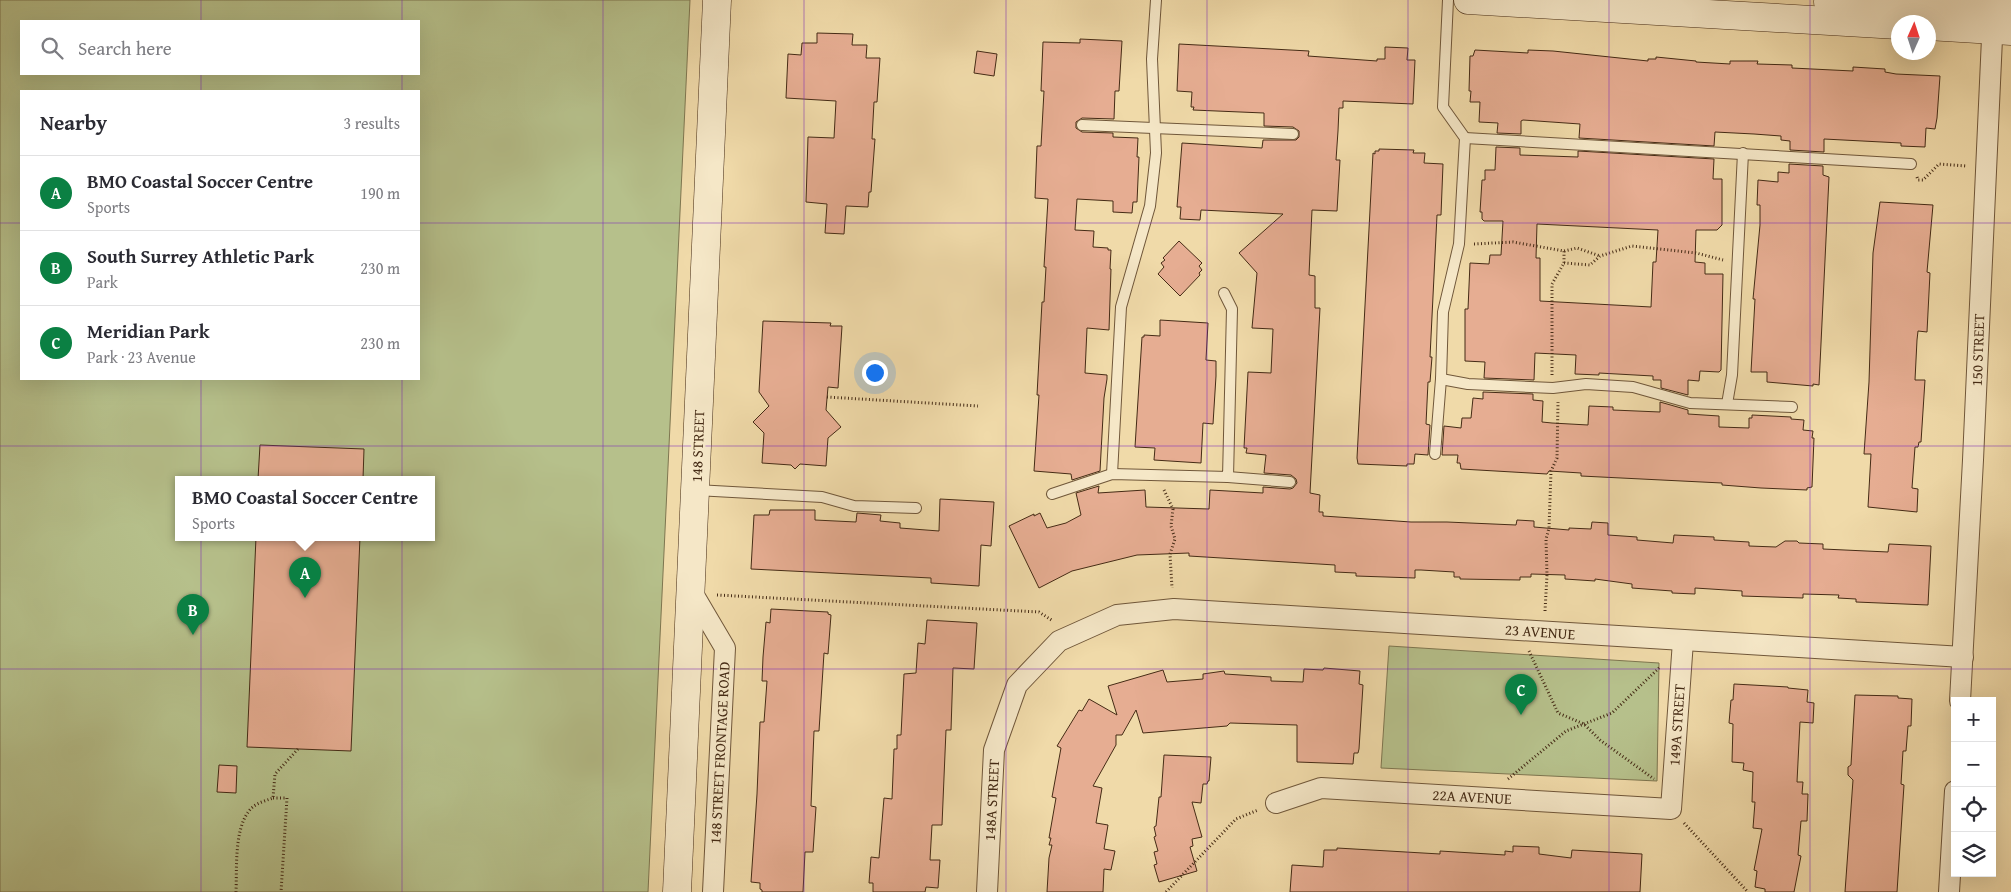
<!DOCTYPE html>
<meta charset="utf-8">
<style>
body{margin:0;font-family:"Gentium Book Plus",serif;background:#f7f7f7;color:#2b2b33}
.controls{position:absolute;right:15px;bottom:15px;display:grid;overflow:hidden;border-radius:0px;box-shadow:0 5px 20px #0002}
.controls button{width:45px;height:45px;display:grid;place-items:center;padding:0;border:0;border-bottom:1px solid #e1e1e2;background:#fff;color:#2b2b33;font:25px sans-serif}
.compass{position:absolute;left:1891px;top:15px;width:45px;height:45px;border-radius:50%;background:#fff;box-shadow:0 5px 20px #0002;rotate:3deg}
.you{position:absolute;left:874px;top:372px;width:18px;height:18px;margin:-12px;border:4px solid #fff;border-radius:50%;background:#1a73e8;box-shadow:0 0 0 8px #1a73e833}
.badge{display:grid;place-items:center;width:32px;height:32px;border-radius:50%;background:#0b8043;color:#fff;font-size:16px;font-weight:700}
.pin{position:absolute;translate:-50% -41px;filter:drop-shadow(0 1px 2px #0008)}
.pin::after{content:'';position:absolute;top:26px;width:18px;height:15px;background:inherit;clip-path:polygon(0 0,100% 0,50% 100%)}
.popup{position:absolute;left:175px;top:476px;width:260px;height:65px;box-sizing:border-box;display:grid;place-content:center;border-radius:0px;background:#fff;filter:drop-shadow(0 1px 4px #0005);font-size:16px;white-space:nowrap;color:#7c7c81}
.popup b{font-size:19px;color:#2b2b33}
.popup::after{content:'';position:absolute;left:50%;top:100%;margin-left:-10px;border:10px solid transparent;border-top-color:#fff}
.list{margin:0;padding:0;list-style:none}
h2{display:flex;justify-content:space-between;align-items:center;height:65px;margin:0;padding:0 20px;font-size:21px}
h2 small{font-size:16px;font-weight:400;color:#7c7c81}
.list li{display:grid;grid-template-columns:32px 1fr auto;gap:15px;align-items:center;box-sizing:border-box;height:75px;padding:0 20px;border-top:1px solid #e1e1e2}
.list b{display:block;font-size:19px;white-space:nowrap}
.list p{margin:0;font-size:16px;white-space:nowrap;color:#7c7c81}
.list em{font-size:16px;font-style:normal;color:#7c7c81}
.icon{flex:none;width:28px;height:28px;fill:none;stroke:currentColor;stroke-width:2;stroke-linecap:round;stroke-linejoin:round}
.map{position:relative;flex:none;width:2011px;height:892px;overflow:hidden}
.search{position:absolute;background:#fff;box-shadow:0 5px 20px #0002;left:20px;top:20px;width:400px;height:55px;display:flex;align-items:center;gap:12px;box-sizing:border-box;padding:0 18px;border-radius:0px;color:#7c7c81;font-size:19px}
.panel{position:absolute;background:#fff;box-shadow:0 5px 20px #0002;left:20px;top:90px;width:400px;height:290px;border-radius:0px}
.map>svg:first-child{display:block}
.green{fill:#b6c08b;stroke:#7e7650;fill-rule:evenodd}
.building{fill:#e6ad92;stroke:#452b15;fill-rule:evenodd}
.lines{fill:none;stroke-linecap:round;stroke-linejoin:round}
.service-casing{stroke:#70573a;stroke-width:12}
.minor-casing{stroke:#70573a;stroke-width:22}
.secondary-casing{stroke:#452b15;stroke-width:29}
.path{stroke:#452b15;stroke-width:3;stroke-dasharray:1 2.5;stroke-linecap:butt}
.service{stroke:#f5e7c7;stroke-width:10}
.minor{stroke:#f5e7c7;stroke-width:20}
.secondary{stroke:#f5e7c7;stroke-width:28}
.grid{fill:none;stroke:#7b2cbf;stroke-width:1;stroke-opacity:0.55}
.labels{text-anchor:middle;stroke-width:5;stroke-linejoin:round;paint-order:stroke}
.street-label{font-size:15px;fill:#452b15;stroke:#f5e7c7}
</style>
<div class="map">
<svg width="2011" height="892" viewBox="0 0 2011 892">
<rect width="100%" height="100%" fill="#f0daa9"/>
<filter id="stains"><feTurbulence type="fractalNoise" baseFrequency=".004" numOctaves="4"/><feColorMatrix values="0 0 0 0 .2 0 0 0 0 .09 0 0 0 0 .02 0 0 0 .5 -.17"/></filter>
<radialGradient id="worn" r=".72"><stop offset=".6" stop-color="#630" stop-opacity="0"/><stop offset="1" stop-color="#630" stop-opacity=".3"/></radialGradient>
<g class="green">
<path d="M0,0H690L648,892H0ZM21,21H419V74H21ZM21,91H419V379H21ZM179,479H431V537H179Z"/>
<polygon points="1389,646 1659,663 1657,781 1381,768"/>
</g>
<g class="building">
<polygon points="817,33 853,34 852,45 867,45 866,58 880,58 877,102 874,102 872,139 875,139 871,192 869,192 868,207 846,206 844,234 825,233 827,204 806,202 808,137 834,138 836,101 786,98 788,54 801,55 802,43 817,43"/>
<polygon points="1080,39 1122,41 1119,91 1115,91 1114,119 1082,118 1076,122 1076,128 1082,132 1113,133 1113,137 1138,138 1137,157 1139,157 1137,202 1133,202 1132,213 1113,212 1113,201 1077,199 1075,230 1094,231 1093,247 1108,248 1108,250 1111,250 1110,269 1111,269 1109,330 1087,328 1085,373 1107,375 1107,379 1104,398 1100,471 1072,480 1071,474 1034,471 1039,395 1037,395 1042,302 1044,302 1046,267 1044,267 1048,199 1035,198 1037,146 1041,146 1044,91 1041,91 1043,42 1080,43"/>
<polygon points="1179,44 1309,51 1308,56 1377,61 1377,59 1385,59 1385,47 1408,48 1407,60 1415,60 1413,104 1343,101 1343,108 1339,108 1338,131 1336,160 1340,160 1337,211 1312,210 1309,275 1315,276 1315,308 1320,308 1310,493 1320,495 1319,512 1323,512 1323,516 1411,522 1447,522 1516,525 1517,520 1534,521 1534,527 1569,530 1569,528 1591,529 1592,522 1608,523 1608,535 1637,537 1637,540 1673,543 1674,535 1714,537 1714,540 1749,542 1749,546 1776,547 1785,541 1797,541 1799,543 1823,544 1823,549 1888,552 1889,544 1931,546 1928,605 1856,602 1856,599 1838,598 1839,595 1803,594 1803,598 1742,596 1742,591 1695,588 1695,594 1672,593 1672,591 1632,588 1632,584 1595,579 1595,581 1565,579 1565,575 1531,574 1531,577 1520,577 1520,580 1460,579 1460,577 1454,577 1454,572 1421,570 1415,570 1415,578 1356,576 1356,573 1335,572 1335,565 1189,556 1189,553 1137,555 1072,571 1039,588 1009,526 1034,514 1034,516 1040,513 1047,528 1066,523 1081,515 1076,493 1099,486 1098,493 1145,490 1146,507 1209,509 1210,490 1263,493 1263,487 1290,489 1293,488 1297,483 1296,479 1291,475 1264,473 1266,455 1246,453 1247,448 1244,448 1248,372 1271,373 1273,329 1252,328 1257,273 1239,253 1283,214 1201,210 1200,220 1180,219 1181,207 1177,207 1182,143 1262,148 1263,140 1296,140 1299,137 1299,131 1293,127 1264,126 1264,113 1193,110 1194,107 1191,107 1192,92 1177,91"/>
<polygon points="1475,50 1528,53 1528,50 1553,51 1648,61 1648,59 1656,59 1656,57 1696,61 1696,62 1730,64 1730,61 1758,61 1757,64 1792,65 1792,68 1853,71 1853,67 1885,69 1885,72 1896,74 1940,76 1937,118 1935,129 1926,128 1925,147 1901,146 1901,143 1824,139 1824,152 1790,150 1790,141 1781,140 1781,136 1754,134 1715,132 1714,146 1579,138 1580,124 1523,120 1521,121 1521,134 1497,133 1498,123 1479,122 1480,102 1470,102 1471,91 1469,91 1470,56 1473,56"/>
<polygon points="977,51 997,54 994,76 974,73"/>
<path d="M1496,147L1520,148V155L1578,157V151L1714,159L1713,179H1722V225L1717,230H1696L1695,262L1705,263V274H1723L1721,370L1719,372L1700,371L1699,381L1688,380V395L1661,388V380H1653V376L1599,373V375L1575,374L1576,355L1535,353L1534,380L1484,378L1485,362L1465,361V309H1468L1470,263L1489,264L1490,255H1501L1503,221H1484L1482,219V212H1480L1482,180H1485V170H1495ZM1537,224L1658,230L1656,262H1653L1651,307L1540,301V258H1536Z"/>
<polygon points="1379,149 1414,150 1413,153 1425,153 1424,163 1443,164 1441,215 1437,215 1430,357 1432,357 1430,382 1428,382 1426,424 1430,425 1428,455 1415,454 1414,464 1407,464 1407,466 1358,464 1357,458 1373,153 1375,154 1375,151 1379,151"/>
<polygon points="1789,164 1823,166 1823,175 1829,177 1819,385 1813,384 1813,386 1767,382 1767,372 1751,372 1755,299 1753,299 1760,225 1760,205 1757,205 1758,180 1778,182 1778,172 1789,173"/>
<polygon points="1880,202 1933,205 1927,272 1930,273 1927,332 1918,331 1917,340 1915,380 1925,380 1921,442 1919,442 1918,447 1915,447 1912,488 1918,489 1917,512 1868,507 1871,454 1864,454 1869,382 1873,253"/>
<polygon points="1179,241 1202,263 1199,266 1202,270 1199,273 1200,275 1180,296 1158,274 1164,267 1161,263 1165,260 1163,258"/>
<polygon points="1160,320 1208,323 1206,360 1216,361 1216,376 1213,424 1203,423 1201,463 1154,460 1155,448 1135,447 1142,337 1144,337 1144,335 1160,336"/>
<polygon points="763,321 831,323 830,326 842,326 838,388 828,387 826,410 841,427 828,438 826,466 800,464 795,469 791,465 762,463 764,433 753,422 769,406 759,392"/>
<polygon points="1483,392 1533,394 1533,400 1543,401 1542,422 1552,423 1588,425 1589,406 1613,407 1613,410 1660,412 1660,402 1688,410 1688,414 1719,416 1719,427 1749,428 1749,418 1752,418 1752,415 1791,417 1791,419 1804,420 1803,430 1813,431 1812,438 1814,438 1812,487 1807,488 1807,490 1761,488 1722,485 1722,483 1581,476 1581,473 1549,471 1547,474 1461,469 1460,463 1457,463 1458,455 1442,455 1444,426 1461,428 1462,418 1471,418 1473,398 1483,399"/>
<polygon points="260,445 364,449 363,479 258,479"/>
<polygon points="940,499 994,502 991,546 981,545 979,586 931,583 931,578 751,569 754,515 769,515 770,510 815,510 815,520 856,522 857,513 881,515 880,521 900,523 900,528 939,531"/>
<polygon points="256,537 360,537 351,751 247,747"/>
<polygon points="771,609 828,612 828,614 831,615 828,654 824,653 819,731 814,731 811,806 816,807 813,852 805,852 803,892 762,892 762,890 760,889 760,883 751,882 757,794 760,722 764,722 767,681 762,681 763,657 766,622 770,623"/>
<polygon points="927,620 977,623 974,669 953,668 951,730 946,730 942,825 932,825 930,860 940,860 938,888 926,887 925,892 873,892 873,883 869,883 871,857 879,858 884,798 892,799 894,749 897,749 897,735 901,735 904,674 916,673 918,643 925,644"/>
<polygon points="1324,668 1360,671 1359,684 1363,685 1359,749 1358,753 1354,753 1353,764 1297,762 1297,725 1230,723 1227,726 1143,733 1136,710 1122,735 1116,735 1116,745 1093,786 1102,788 1096,823 1108,825 1104,849 1115,851 1111,870 1104,869 1103,892 1047,892 1049,858 1052,845 1049,845 1051,838 1049,838 1056,798 1052,797 1061,748 1057,746 1079,710 1082,711 1089,699 1117,715 1108,686 1163,670 1167,682 1203,679 1203,674 1224,671 1225,674 1271,677 1271,681 1303,682 1304,669 1323,670"/>
<polygon points="1734,684 1788,687 1788,688 1808,690 1807,702 1814,703 1813,723 1800,722 1797,782 1803,782 1802,794 1808,794 1807,821 1801,821 1798,855 1801,856 1794,892 1765,892 1765,889 1755,887 1757,871 1754,870 1762,829 1753,828 1755,802 1752,802 1753,772 1743,770 1744,763 1732,762 1733,724 1729,723 1731,700 1733,700"/>
<polygon points="1855,695 1898,696 1898,698 1912,699 1911,726 1908,726 1906,751 1903,751 1901,784 1904,785 1897,892 1845,892 1853,780 1848,775 1848,767 1851,765"/>
<polygon points="1164,755 1211,757 1209,781 1208,781 1207,784 1203,784 1201,803 1192,802 1202,837 1192,839 1193,846 1190,847 1197,871 1159,882 1154,865 1157,864 1154,852 1158,851 1154,837 1156,836 1154,827 1156,826 1159,797 1161,797"/>
<polygon points="219,765 237,766 236,793 217,792"/>
<polygon points="1513,846 1539,847 1539,854 1571,858 1572,850 1642,854 1640,892 1290,892 1292,865 1323,867 1324,850 1337,850 1337,848 1440,854 1440,851 1505,855 1505,851 1513,852"/>
</g>
<g class="lines">
<defs>
<g id="service">
<polyline points="1082,125 1293,134"/>
<polyline points="1465,138 1911,164"/>
<polyline points="1441,379 1468,384 1553,388 1586,384 1633,387 1690,403 1792,407"/>
<polyline points="1727,404 1732,375 1743,153"/>
<polyline points="1435,454 1441,379 1443,312 1459,244 1465,138 1443,107 1448,0"/>
<polyline points="1112,474 1121,307 1150,206 1156,153 1152,59 1156,0"/>
<polyline points="1228,477 1290,482"/>
<polyline points="696,490 822,497 854,506 916,508"/>
<polyline points="1052,494 1112,474 1228,477 1232,309 1224,293"/>
</g>
<g id="minor">
<polyline points="692,592 725,648 713,892"/>
<polyline points="1960,701 1973,460 1993,16"/>
<polyline points="1276,803 1321,788 1671,809 1683,641"/>
<polyline points="987,892 994,750 1017,685 1059,641 1117,615 1174,609 1963,657"/>
<polyline points="1949,892 1955,791"/>
</g>
<g id="secondary">
<polyline points="1468,0 1898,25"/>
<polyline points="1828,2 2011,9"/>
<polyline points="1928,26 2011,31"/>
<polyline points="677,892 717,0"/>
</g>
</defs>
<use href="#service" class="service-casing"/>
<use href="#minor" class="minor-casing"/>
<use href="#secondary" class="secondary-casing"/>
<g class="path">
<polyline points="1917,177 1918,180 1923,180 1939,164 1966,166"/>
<polyline points="1474,244 1513,242 1564,251 1577,248 1600,256"/>
<polyline points="1564,263 1590,265 1600,256 1632,246 1696,253 1723,260"/>
<polyline points="1552,375 1552,284 1564,263 1564,251"/>
<polyline points="827,397 978,406"/>
<polyline points="1164,490 1173,509 1171,526 1175,539 1170,554 1172,588"/>
<polyline points="717,595 1039,612 1053,621"/>
<polyline points="1545,611 1547,575 1546,539 1549,528 1551,471 1557,458 1558,402"/>
<polyline points="1529,651 1558,713 1584,724 1600,740 1654,779"/>
<polyline points="1508,779 1566,731 1612,713 1660,667"/>
<polyline points="273,798 287,798 281,892"/>
<polyline points="1684,823 1748,892"/>
<path d="M236,892C237,869 234,830 249,811C255,803 265,801 273,798L275,774L298,749"/>
<polyline points="1166,892 1236,819 1258,810"/>
</g>
<use href="#service" class="service"/>
<use href="#minor" class="minor"/>
<use href="#secondary" class="secondary"/>
</g>
<path class="grid" d="M201,0V21M402,0V21M603,0V892M804,0V892M1006,0V892M1207,0V892M1408,0V892M1609,0V892M1810,0V892M201,74V91M402,74V91M0,223H21M419,223H2011M201,379V892M402,379V892M0,446H2011M0,669H2011"/>
<g class="labels">
<g class="street-label">
<text transform="translate(1978 350) rotate(-88)" y="5">150 STREET</text>
<text transform="translate(698 446) rotate(-88)" y="5">148 STREET</text>
<text transform="translate(1540 632) rotate(4)" y="5">23 AVENUE</text>
<text transform="translate(1677 725) rotate(-86)" y="5">149A STREET</text>
<text transform="translate(720 753) rotate(-87)" y="5">148 STREET FRONTAGE ROAD</text>
<text transform="translate(1472 797) rotate(3)" y="5">22A AVENUE</text>
<text transform="translate(992 800) rotate(-87)" y="5">148A STREET</text>
</g>
</g>
<rect width="100%" height="100%" filter="url(#stains)"/>
<rect width="100%" height="100%" fill="url(#worn)"/>
</svg>
<div class="controls">
<button>+</button>
<button>−</button>
<button><svg class="icon" aria-label="locate" viewBox="0 0 24 24"><circle cx="12" cy="12" r="6"/><path d="M12 2v4M12 18v4M2 12h4M18 12h4"/></svg></button>
<button><svg class="icon" aria-label="layers" viewBox="0 0 24 24"><path d="M12 4l9 5-9 5-9-5zM3 14l9 5 9-5"/></svg></button>
</div>
<svg class="compass" viewBox="-18 -18 36 36"><path d="M0-13l5 13h-10z" fill="#e53935"/><path d="M0 13l5-13h-10z" fill="#7c7c81"/></svg>
<div class="you"></div>
<div class="pin badge" style="left:305px;top:598px">A</div>
<div class="popup"><b>BMO Coastal Soccer Centre</b>Sports</div>
<div class="pin badge" style="left:193px;top:635px">B</div>
<div class="pin badge" style="left:1521px;top:715px">C</div>
<div class="search"><svg class="icon" aria-label="search" viewBox="0 0 24 24"><circle cx="10" cy="10" r="6"/><path d="M15 15l6 6"/></svg>Search here</div>
<section class="panel">
<h2>Nearby<small>3 results</small></h2>
<ul class="list">
<li><span class="badge">A</span><div><b>BMO Coastal Soccer Centre</b><p>Sports</p></div><em>190 m</em></li>
<li><span class="badge">B</span><div><b>South Surrey Athletic Park</b><p>Park</p></div><em>230 m</em></li>
<li><span class="badge">C</span><div><b>Meridian Park</b><p>Park · 23 Avenue</p></div><em>230 m</em></li>
</ul>
</section>
</div>
